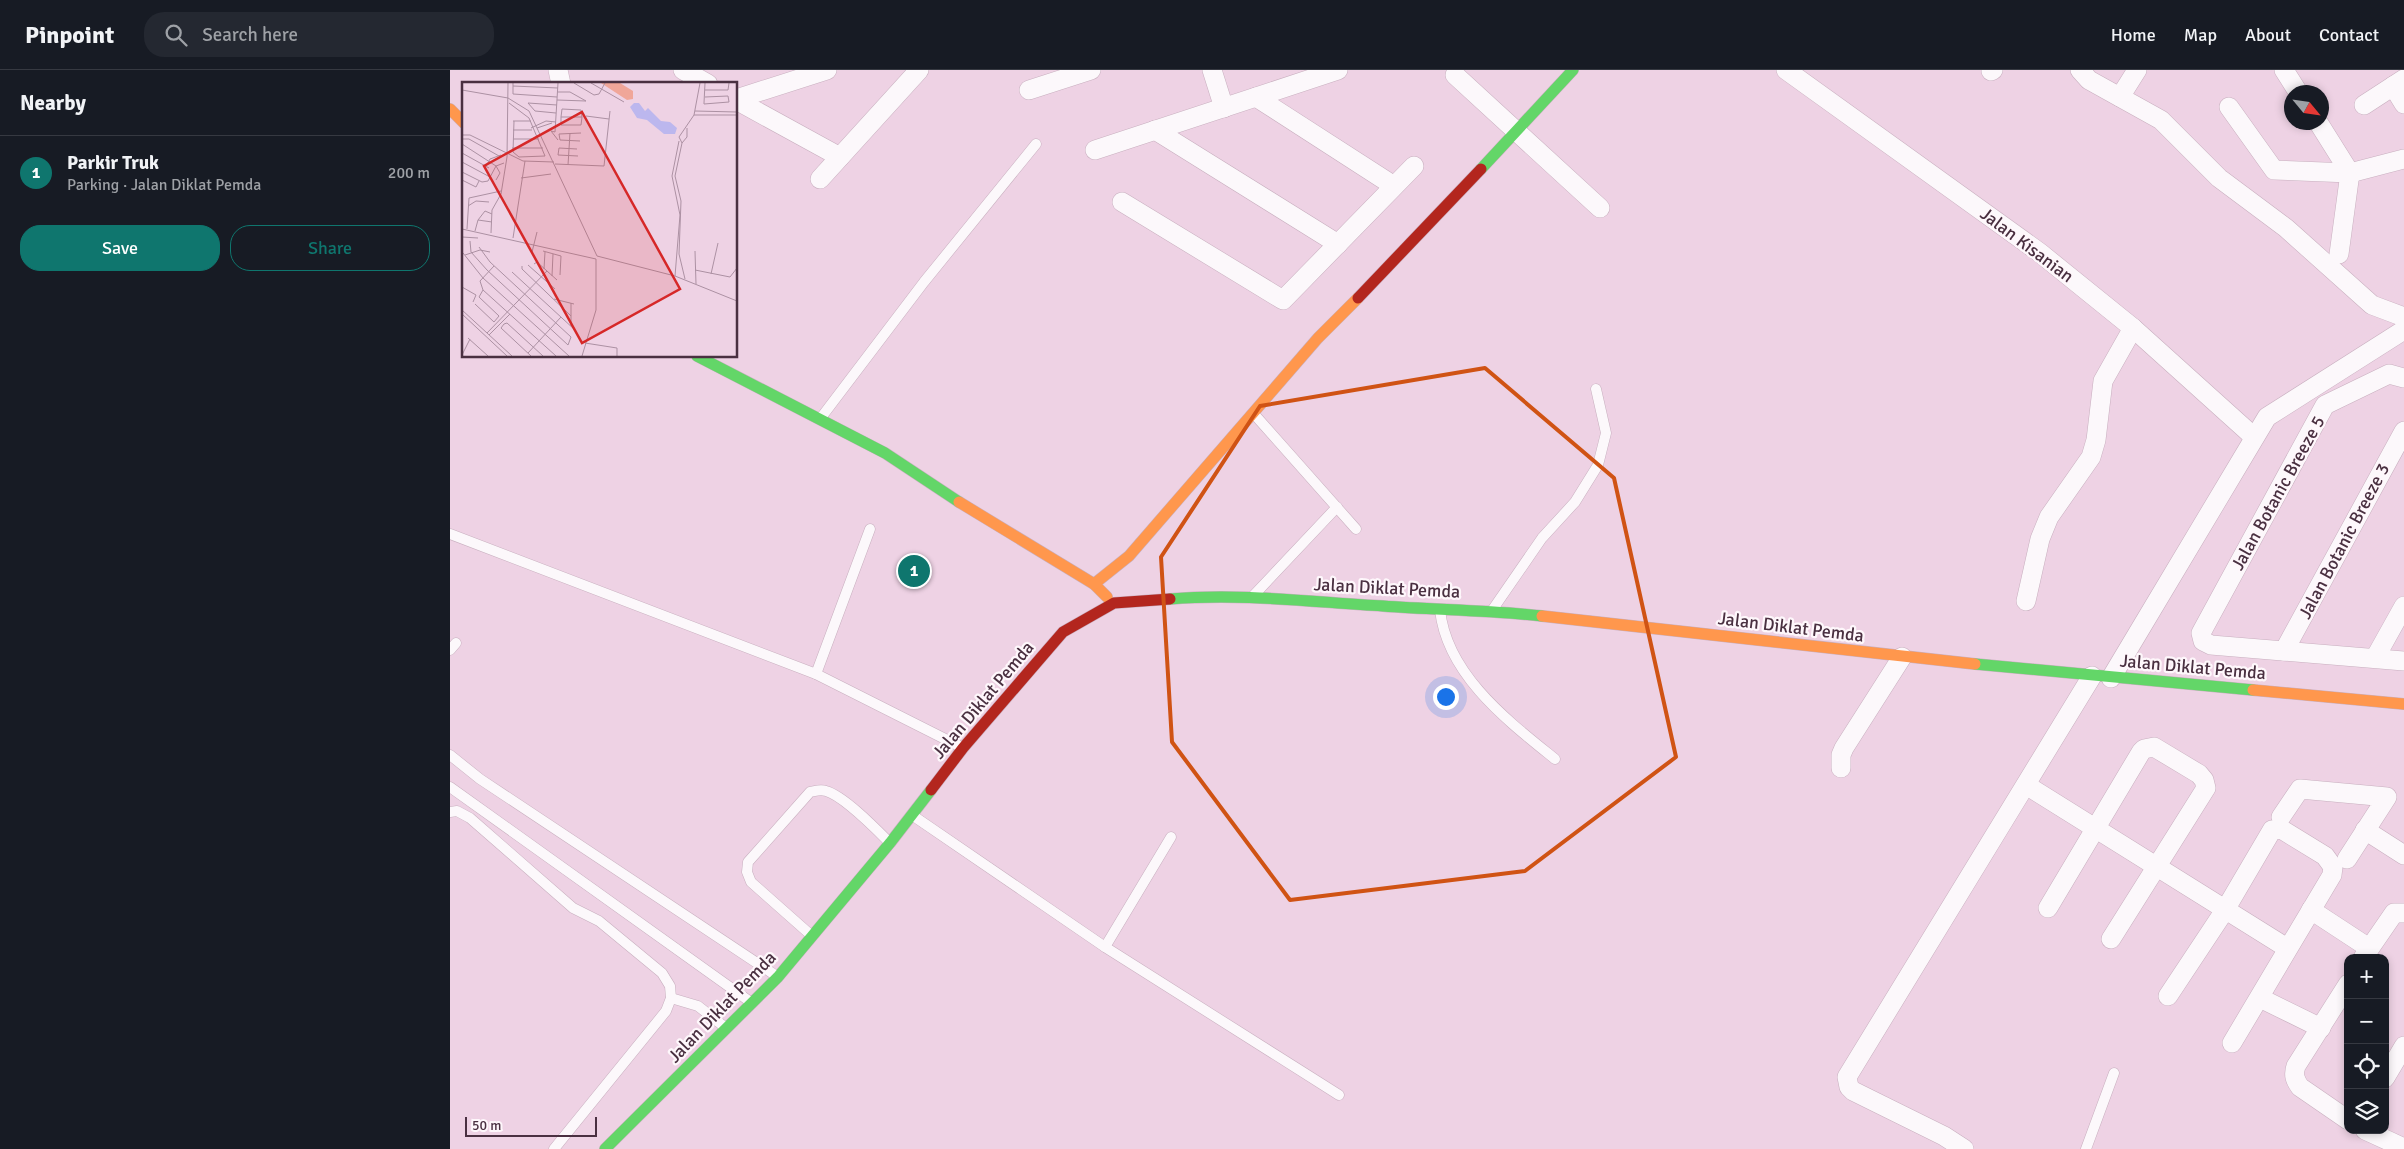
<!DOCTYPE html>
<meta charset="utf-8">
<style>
body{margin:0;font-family:Signika,sans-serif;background:#242831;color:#f1f3f6}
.controls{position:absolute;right:15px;bottom:15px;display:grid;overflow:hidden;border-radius:10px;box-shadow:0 2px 8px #0003}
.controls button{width:45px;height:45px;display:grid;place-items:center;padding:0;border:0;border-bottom:1px solid #363941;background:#171b24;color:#f1f3f6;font:25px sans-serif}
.compass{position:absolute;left:1834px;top:15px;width:45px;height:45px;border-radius:50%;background:#171b24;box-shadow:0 2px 8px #0003;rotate:119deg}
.scale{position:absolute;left:15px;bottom:12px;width:132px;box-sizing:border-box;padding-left:5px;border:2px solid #4a3041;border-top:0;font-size:14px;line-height:18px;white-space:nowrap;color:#4a3041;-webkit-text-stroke:4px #fef7fb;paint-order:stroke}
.you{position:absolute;left:995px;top:626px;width:18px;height:18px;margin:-12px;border:4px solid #fff;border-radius:50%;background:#1a73e8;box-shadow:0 0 0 8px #1a73e833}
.badge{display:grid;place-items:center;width:32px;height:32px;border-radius:50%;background:#0f766e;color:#fff;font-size:16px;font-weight:700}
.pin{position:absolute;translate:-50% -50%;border:2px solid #fff;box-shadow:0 1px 5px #0006}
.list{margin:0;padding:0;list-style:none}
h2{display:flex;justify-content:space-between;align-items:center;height:65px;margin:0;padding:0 20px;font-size:21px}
h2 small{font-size:16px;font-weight:400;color:#9ea1a6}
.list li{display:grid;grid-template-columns:32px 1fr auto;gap:15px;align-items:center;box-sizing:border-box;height:75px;padding:0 20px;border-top:1px solid #363941}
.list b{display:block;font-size:19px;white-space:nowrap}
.list p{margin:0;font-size:16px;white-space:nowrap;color:#9ea1a6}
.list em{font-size:16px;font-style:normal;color:#9ea1a6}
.actions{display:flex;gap:10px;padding:15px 20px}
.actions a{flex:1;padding:11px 0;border:1px solid #0f766e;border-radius:20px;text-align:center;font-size:18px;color:#0f766e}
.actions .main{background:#0f766e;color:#fff}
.icon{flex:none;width:28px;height:28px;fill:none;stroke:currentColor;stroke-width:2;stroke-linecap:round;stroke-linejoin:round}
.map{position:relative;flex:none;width:1954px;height:1079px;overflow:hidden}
header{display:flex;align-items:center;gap:30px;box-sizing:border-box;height:70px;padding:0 25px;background:#171b24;border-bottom:1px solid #363941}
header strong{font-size:24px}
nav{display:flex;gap:28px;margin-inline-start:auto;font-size:18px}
.search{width:350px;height:45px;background:#242831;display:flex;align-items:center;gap:12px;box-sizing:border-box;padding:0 18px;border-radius:20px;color:#9ea1a6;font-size:19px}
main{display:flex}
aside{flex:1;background:#171b24}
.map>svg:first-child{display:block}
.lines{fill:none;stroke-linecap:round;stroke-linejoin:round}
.lane-casing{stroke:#c8afbf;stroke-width:11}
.street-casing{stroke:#c8afbf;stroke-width:20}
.fast-casing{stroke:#c8afbf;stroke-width:12}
.slow-casing{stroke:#c8afbf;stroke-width:12}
.jam-casing{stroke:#c8afbf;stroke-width:12}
.lane{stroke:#fcf8fb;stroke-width:10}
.street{stroke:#fcf8fb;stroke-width:19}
.fast{stroke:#63d668;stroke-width:11}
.slow{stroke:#ff974d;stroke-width:11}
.jam{stroke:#b3261e;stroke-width:11}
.marked{fill:none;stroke:#d05314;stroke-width:4;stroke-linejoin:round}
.labels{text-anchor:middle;stroke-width:4.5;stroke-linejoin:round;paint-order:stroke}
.street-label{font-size:18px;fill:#4a3041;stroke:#fef7fb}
.inset-road{fill:none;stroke:#ac91a3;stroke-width:1}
.view{fill:#d62828;fill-opacity:0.15;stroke:#d62828;stroke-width:2.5}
.inset-edge{fill:none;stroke:#4a3041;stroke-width:2.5}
</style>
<header>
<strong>Pinpoint</strong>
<div class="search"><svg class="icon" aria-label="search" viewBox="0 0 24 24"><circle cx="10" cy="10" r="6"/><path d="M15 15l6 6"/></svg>Search here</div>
<nav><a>Home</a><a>Map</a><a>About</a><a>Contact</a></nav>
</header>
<main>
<aside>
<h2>Nearby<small></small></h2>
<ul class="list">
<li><span class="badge">1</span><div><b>Parkir Truk</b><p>Parking · Jalan Diklat Pemda</p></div><em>200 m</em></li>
</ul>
<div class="actions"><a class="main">Save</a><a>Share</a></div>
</aside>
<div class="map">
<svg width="1954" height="1079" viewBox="0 0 1954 1079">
<rect width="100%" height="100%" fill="#eed2e4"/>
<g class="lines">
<defs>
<g id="lane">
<polyline points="804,344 906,459"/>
<polyline points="370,349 474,212 586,74"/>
<polyline points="0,464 366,604 513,678"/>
<polyline points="804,525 887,437"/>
<polyline points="1043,539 1092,468 1125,432 1148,395 1156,363 1146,319"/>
<path d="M990,540C997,605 1058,651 1105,689"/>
<polyline points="0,580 6,573"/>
<polyline points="366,604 420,459"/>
<polyline points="0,685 30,709 328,907"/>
<polyline points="0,717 302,933"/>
<polyline points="0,742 7,741 20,748 123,838 149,851 212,903 220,916 221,928 216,941 104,1079"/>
<polyline points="462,745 655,877 889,1025"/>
<path d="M362,866L301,812L297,802L298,792L360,722C366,721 370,719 376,721C394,726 426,759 440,773"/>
<polyline points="655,877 721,767"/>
<polyline points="221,928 248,936 276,958"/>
<polyline points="1636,1079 1664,1003"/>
</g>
<g id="street">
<polyline points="108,0 111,14"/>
<polyline points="233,0 258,14"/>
<polyline points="762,0 774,38"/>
<polyline points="1336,0 1589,182 1683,258 1804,367"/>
<polyline points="1630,0 1639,10 1711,50 1769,108 1836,158 1922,235 1954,247"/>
<polyline points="1834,0 1848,22"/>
<polyline points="1541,1 1543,0"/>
<polyline points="1005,5 1150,138"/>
<polyline points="1943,16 1954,34"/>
<polyline points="579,20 641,0"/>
<polyline points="806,27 944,116"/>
<polyline points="1670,27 1687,0"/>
<polyline points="286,29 377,0"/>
<polyline points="286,30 390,87"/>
<polyline points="1914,35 1954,9"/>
<polyline points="1779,37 1824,100 1900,103 1954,89"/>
<polyline points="1868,52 1900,103 1889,184"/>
<polyline points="705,60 888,174"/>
<polyline points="645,80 888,0"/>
<polyline points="370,109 469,0"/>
<polyline points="672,132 833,230 964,96"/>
<polyline points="1954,308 1939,304 1875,335 1751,563 1753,571 1761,575 1954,591"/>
<polyline points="1576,531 1590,469 1599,447 1641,387 1646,370 1653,311 1683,258"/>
<polyline points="1834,581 1954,361"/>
<polyline points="1925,588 1954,536"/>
<polyline points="1661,608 1817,347 1954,260"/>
<polyline points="1391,698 1391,685 1394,678 1452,587"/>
<polyline points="1576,715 1837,878"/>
<polyline points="1831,747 1850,719 1937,727 1897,789"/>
<polyline points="1915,760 1954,785"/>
<polyline points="1598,838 1691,682 1694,679 1704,677 1749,704 1754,710 1756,718 1661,869"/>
<polyline points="1861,840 1919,878"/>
<polyline points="1913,888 1944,843 1954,843"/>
<path d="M1898,914L1846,996C1843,1005 1845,1010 1850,1017L1898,1050"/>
<polyline points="1718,926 1775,840 1822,760 1831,759 1875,786 1883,797 1882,805 1782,973"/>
<polyline points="1810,928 1871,958"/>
<polyline points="1935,1008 1954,976"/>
<polyline points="1915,1060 1954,1078"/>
<polyline points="1514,1079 1494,1066 1403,1021 1399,1017 1397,1007 1642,606"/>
</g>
<g id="fast">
<polyline points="1031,99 1123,0"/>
<polyline points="247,286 435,383 509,432"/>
<path d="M720,529C791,523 862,532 933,536C986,540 1039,540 1092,546"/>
<polyline points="1525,594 1803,620"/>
<polyline points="155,1079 328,907 440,773 481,720"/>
</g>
<g id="slow">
<polyline points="0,39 14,53"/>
<polyline points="509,432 644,514 657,527"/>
<polyline points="644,514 679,486 868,268 908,228"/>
<polyline points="1092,546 1525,594"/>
<polyline points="1803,620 1954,634"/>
</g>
<g id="jam">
<polyline points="908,228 1031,99"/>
<polyline points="481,720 513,678 613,562 664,533 720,529"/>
</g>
</defs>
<use href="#lane" class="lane-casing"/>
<use href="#street" class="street-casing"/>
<use href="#fast" class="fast-casing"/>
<use href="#slow" class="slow-casing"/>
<use href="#jam" class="jam-casing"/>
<use href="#lane" class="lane"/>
<use href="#street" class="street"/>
<use href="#fast" class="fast"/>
<use href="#slow" class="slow"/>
<use href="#jam" class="jam"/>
</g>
<path class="marked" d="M1035,298L1164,408L1226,687L1075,801L840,830L722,672L711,487L810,336Z"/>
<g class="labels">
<g class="street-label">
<text transform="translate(1577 175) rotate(37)" y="6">Jalan Kisanian</text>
<text transform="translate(1828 423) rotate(-61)" y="6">Jalan Botanic Breeze 5</text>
<text transform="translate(1894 471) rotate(-62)" y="6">Jalan Botanic Breeze 3</text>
<text transform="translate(937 518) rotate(3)" y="6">Jalan Diklat Pemda</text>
<text transform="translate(1341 557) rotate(7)" y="6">Jalan Diklat Pemda</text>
<text transform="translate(1743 597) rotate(5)" y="6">Jalan Diklat Pemda</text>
<text transform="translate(533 630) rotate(-50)" y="6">Jalan Diklat Pemda</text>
<text transform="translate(272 937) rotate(-46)" y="6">Jalan Diklat Pemda</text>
</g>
</g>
<g transform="translate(12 12)">
<rect width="275" height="275" fill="#eed2e4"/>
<path d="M139,1H158L171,9V17L165,18Z" fill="#f0a699"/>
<path d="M172,21H177L183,29L186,26L199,39L208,40L215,46L213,52H202L185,38L175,36L168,25Z" fill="#bcb7ee"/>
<path class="inset-road" d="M51,1V12L95,15M112,1L132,13L137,12L143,1M129,1L162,20M51,4L96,6M0,8L46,16L67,29L135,174L213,194L275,219M243,8H266L267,1M96,10H108L124,19M243,15L266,14L267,20L242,22V21L243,1M95,18L124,19M47,21L67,36L83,74L57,75L51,70L52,39M66,21L73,29L94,31M66,21L95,23M233,29L275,30M232,33H275M124,34L147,37M99,35H120L119,43H99ZM99,35L100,27L119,28L120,35M51,39H69M69,46L84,39L94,40M75,46L90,41M225,46V55L220,61L217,55L232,33L238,1M51,48H70M93,50L96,1M93,50L89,49L96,58M0,53H8L61,79L92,80M0,57H7L37,74M51,57H77M118,59L98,58L97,52L119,51M220,61L213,94L219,119L217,172L223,197M0,62L34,84L38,91L34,98M50,66H81M115,67L97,66L96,73L116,74M0,71L27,86M0,80L28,95M93,82L142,84L148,29M106,83L108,51M24,84L28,77L39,73M0,90L20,100L26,99L34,84L42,81M59,96L89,92M0,98L14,105L17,99M6,124L14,119L27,120M16,138L23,129L30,132M0,147L134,177M5,147L7,116L39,109M13,149L16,138L30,140M29,151L30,128L39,112L45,75L46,1M0,155L16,156M51,156L63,79M8,159L9,170L25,188L106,263M17,165L28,180L109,255L106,263M81,169L99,174L98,193M233,169L234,202M70,170L75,150M1,171L21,196L107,274M3,173L18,168L28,170M72,182L75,180L95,198M66,183L93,207M32,184L18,199L21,208L94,274M60,184V187L109,234M82,187L83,170M233,188L268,195L275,186M50,190L113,248M249,192L256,161M90,194L91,172M213,194L218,133L210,94L217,59M0,205L14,213L11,220M92,217L112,222M13,222L32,240L37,234L17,215L21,208M0,228L50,274M0,232L45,274M109,244V221M25,251L85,189M27,253L48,232M6,256L26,274M123,261L155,266V274M66,271L99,235M0,273L8,257M69,274L39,246L42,242L45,241L81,274M120,274L134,228V177"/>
<path class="view" d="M120,30L218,207L120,261L22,84Z"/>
<rect width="275" height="275" class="inset-edge"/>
</g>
</svg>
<div class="controls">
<button>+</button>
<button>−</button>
<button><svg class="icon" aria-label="locate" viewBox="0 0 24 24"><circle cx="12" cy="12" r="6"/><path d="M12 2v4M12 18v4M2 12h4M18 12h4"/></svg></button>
<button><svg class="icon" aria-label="layers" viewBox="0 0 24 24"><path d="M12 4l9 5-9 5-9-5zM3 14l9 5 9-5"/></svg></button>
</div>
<svg class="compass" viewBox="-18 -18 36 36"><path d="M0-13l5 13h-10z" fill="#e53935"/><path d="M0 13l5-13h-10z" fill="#9ea1a6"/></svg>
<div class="scale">50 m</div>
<div class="you"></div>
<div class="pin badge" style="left:464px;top:501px">1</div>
</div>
</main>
